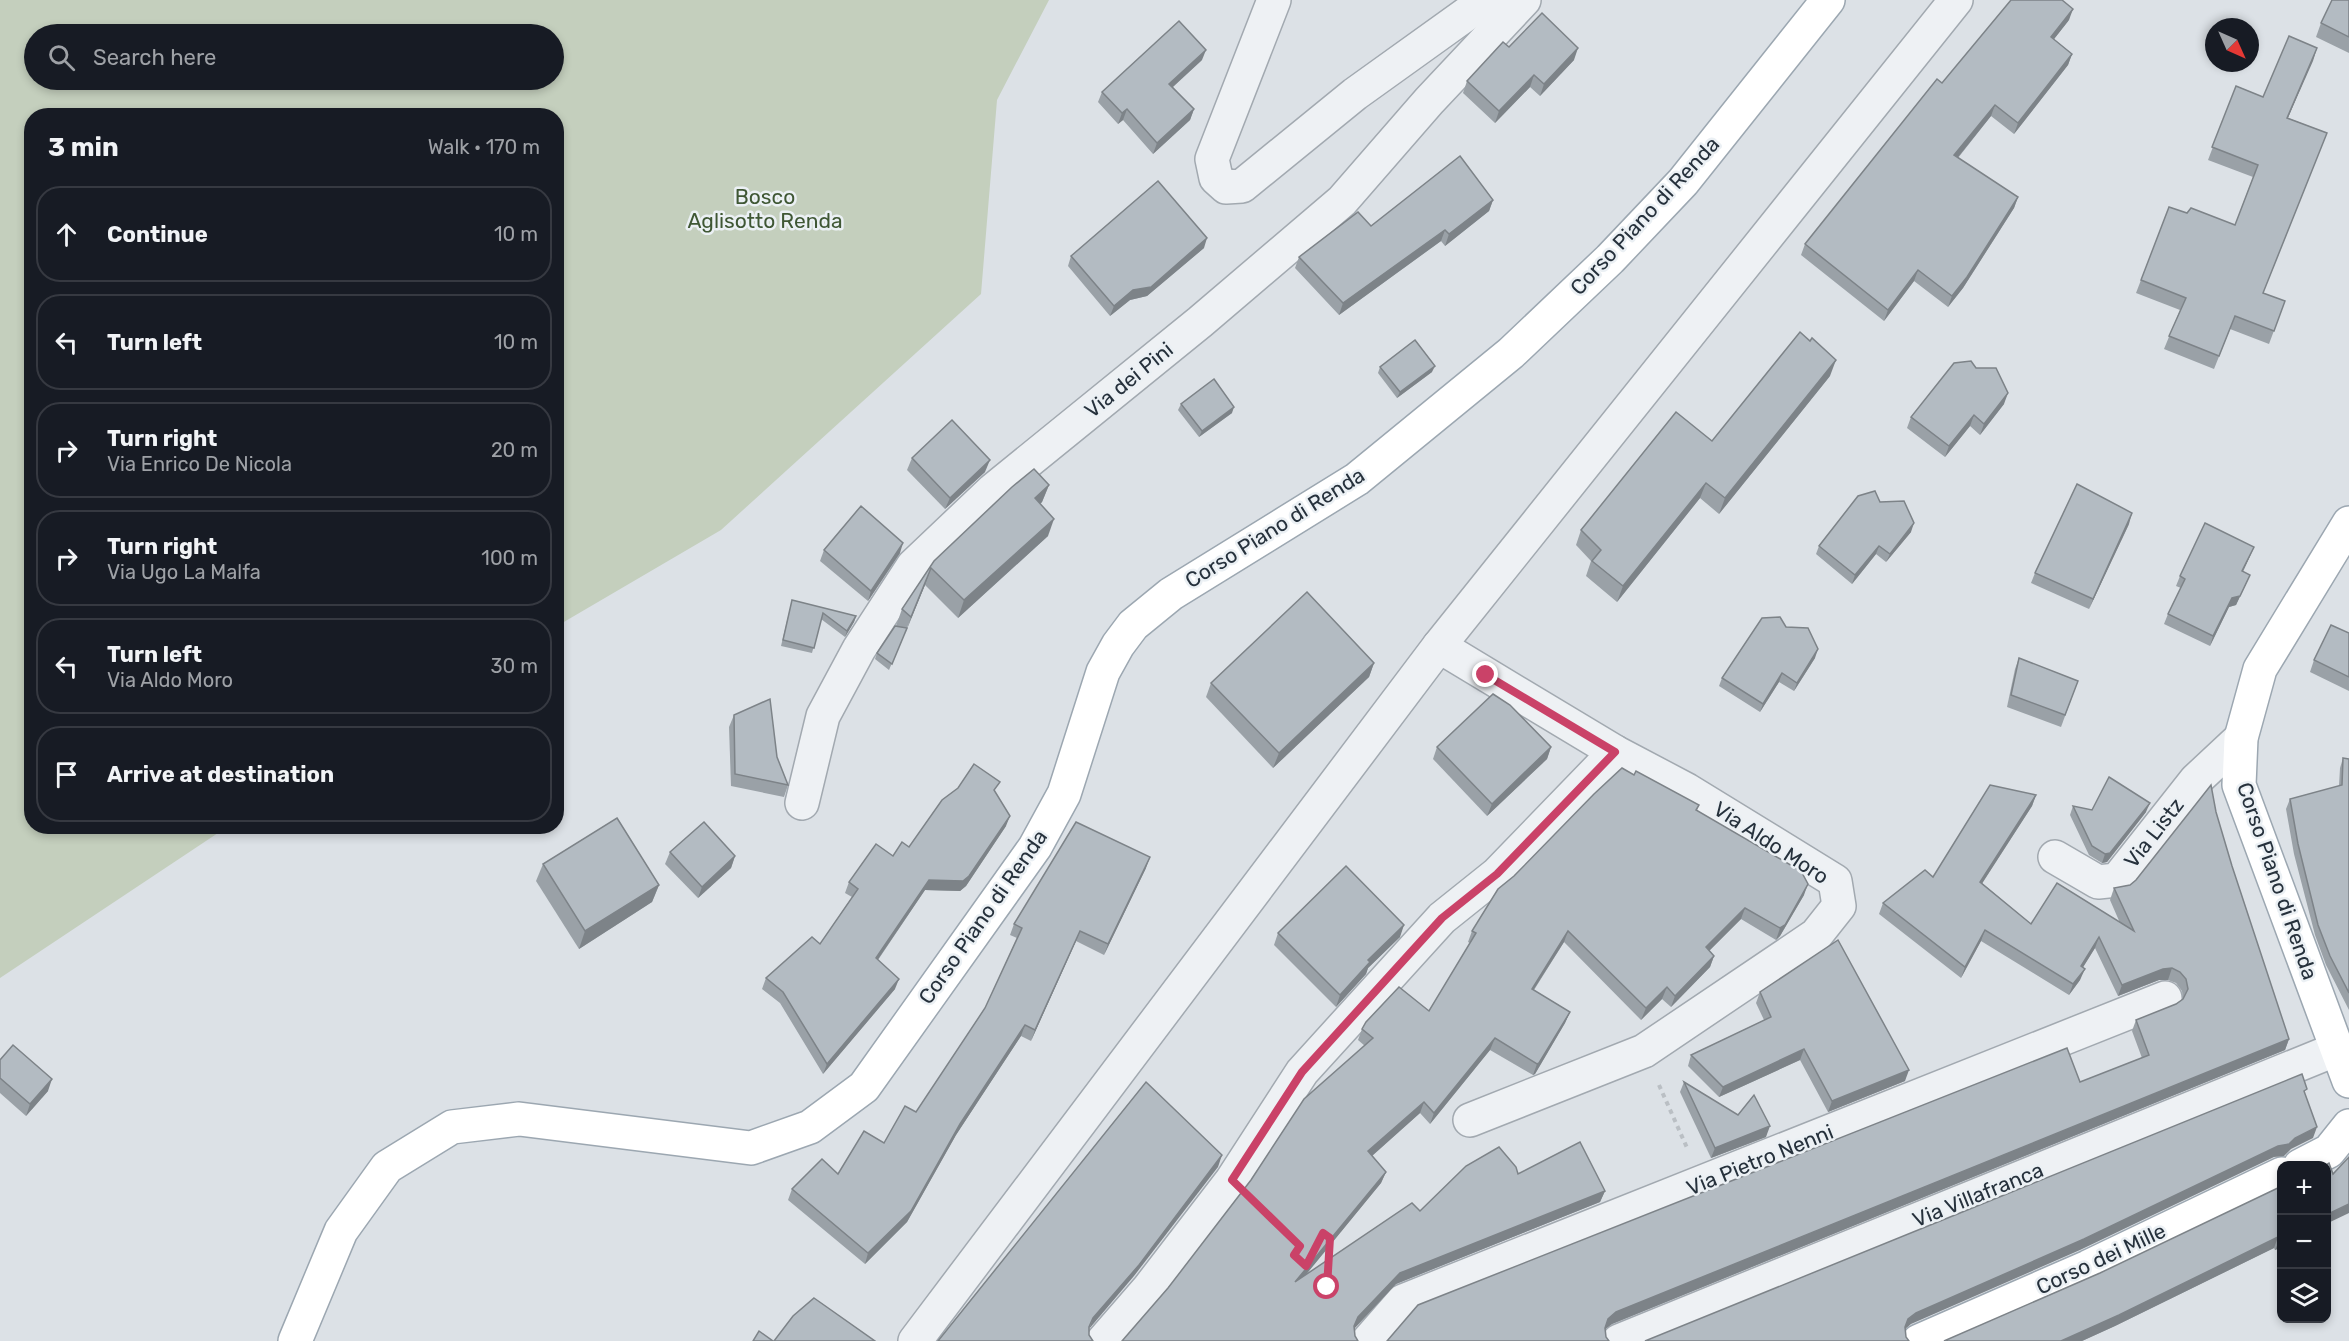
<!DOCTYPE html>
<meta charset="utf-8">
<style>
body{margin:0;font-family:Rubik,sans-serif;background:#20242c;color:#f1f3f6}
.controls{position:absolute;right:18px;bottom:18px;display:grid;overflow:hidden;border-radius:12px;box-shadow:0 3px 9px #0003}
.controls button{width:54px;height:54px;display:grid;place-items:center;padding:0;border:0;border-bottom:2px solid #363941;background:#171b24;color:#f1f3f6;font:30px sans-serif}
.compass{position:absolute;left:2205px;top:18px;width:54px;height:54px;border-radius:50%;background:#171b24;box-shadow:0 3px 9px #0003;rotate:135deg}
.stop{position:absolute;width:18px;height:18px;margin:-14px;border:4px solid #ca4268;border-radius:50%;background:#fff}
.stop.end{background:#ca4268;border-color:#fff;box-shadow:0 2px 6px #0008}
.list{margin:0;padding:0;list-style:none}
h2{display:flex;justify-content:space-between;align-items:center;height:78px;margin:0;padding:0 24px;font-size:26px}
h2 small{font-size:20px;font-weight:400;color:#9ea1a6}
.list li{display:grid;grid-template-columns:39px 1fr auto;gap:18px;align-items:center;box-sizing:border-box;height:96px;margin:0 12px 12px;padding:0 12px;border:2px solid #363941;border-radius:24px}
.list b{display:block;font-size:22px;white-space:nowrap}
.list p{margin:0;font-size:20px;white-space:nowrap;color:#9ea1a6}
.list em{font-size:20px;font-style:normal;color:#9ea1a6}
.icon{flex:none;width:33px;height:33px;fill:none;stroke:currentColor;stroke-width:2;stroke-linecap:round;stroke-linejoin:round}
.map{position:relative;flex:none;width:2349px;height:1341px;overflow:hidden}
.search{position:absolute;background:#171b24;box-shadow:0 3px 9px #0003;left:24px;top:24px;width:540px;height:66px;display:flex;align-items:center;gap:15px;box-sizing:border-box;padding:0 21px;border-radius:33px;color:#9ea1a6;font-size:22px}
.panel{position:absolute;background:#171b24;box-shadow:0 3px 9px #0003;left:24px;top:108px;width:540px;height:726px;border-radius:24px}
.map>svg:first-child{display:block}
.green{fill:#c4cfbd;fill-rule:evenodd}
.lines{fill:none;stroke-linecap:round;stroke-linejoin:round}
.minor-casing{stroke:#a2a9b0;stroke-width:36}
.major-casing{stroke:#9ca7b1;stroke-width:36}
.path{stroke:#babfc4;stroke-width:4;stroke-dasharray:4.5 4.5;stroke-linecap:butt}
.minor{stroke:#eef1f4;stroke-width:33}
.major{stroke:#fff;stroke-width:33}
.wall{fill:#9aa1a7}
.shaded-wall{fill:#7d8388}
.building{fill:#b3bbc2;stroke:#7d8388;stroke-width:1.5}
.route{stroke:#ca4268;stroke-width:8}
.labels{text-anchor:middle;stroke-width:5;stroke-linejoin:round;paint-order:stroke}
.park-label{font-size:21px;fill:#3f5734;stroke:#ebf0f4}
.street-label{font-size:21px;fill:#26313c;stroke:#ebf0f4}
</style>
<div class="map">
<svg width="2349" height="1341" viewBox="0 0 2349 1341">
<rect width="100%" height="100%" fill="#dce1e6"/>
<path class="green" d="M0,0H1049L997,100L981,294L721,530L557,626L556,116H32V826L227,827L0,978ZM34,34H554V80H34Z"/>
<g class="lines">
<defs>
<g id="minor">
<polyline points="1274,0 1212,159 1216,178 1226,187 1242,186 1355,94 1486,0"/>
<polyline points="1439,646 1615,752 1687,790 1835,881 1839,906 1816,935 1644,1051 1470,1120"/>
<polyline points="802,803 823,716 859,649 913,566 993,490 1200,322 1342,201 1429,101 1524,0"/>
<polyline points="2055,857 2098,882 2117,880 2196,780 2241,738"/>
<polyline points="915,1341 1439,646 1956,0"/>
<polyline points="1103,1341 1149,1288 1232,1180 1302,1072 1442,918 1497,874 1615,752"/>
<polyline points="1368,1341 1403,1301 2165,998"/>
<polyline points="1619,1341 2337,1049"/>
</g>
<g id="major">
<polyline points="2349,523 2260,669 2241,738 2239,785 2349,1081"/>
<polyline points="2300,1166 2329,1151 2349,1126"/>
<polyline points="295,1341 341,1231 387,1167 452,1127 519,1119 751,1148 810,1127 864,1087 1035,847 1064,794 1103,672 1118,645 1133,625 1171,594 1357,479 1511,353 1610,259 1683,182 1828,0"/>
<polyline points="1919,1341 2088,1267 2282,1174"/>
</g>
</defs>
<use href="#minor" class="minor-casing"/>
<use href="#major" class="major-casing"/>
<g class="path">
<polyline points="1659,1085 1688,1150"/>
<polyline points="1328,1263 1329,1244"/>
</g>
<use href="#minor" class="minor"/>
<use href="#major" class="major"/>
</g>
<g class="wall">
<polygon points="2349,0 2349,53 2316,37 2321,23"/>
<polygon points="2069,20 2054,39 2072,54 2068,65 2014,134 1991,116 1958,158 2018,197 2014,208 1963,288 1948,307 1914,281 1884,321 1801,255 1805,244 1942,83"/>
<polygon points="1509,47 1574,60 1540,96 1530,87 1495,123 1463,93 1467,81"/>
<polygon points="2317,48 2288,118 2327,133 2263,293 2285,301 2269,344 2230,329 2214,369 2164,349 2180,310 2136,293 2169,207 2187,213 2235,225 2253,177 2208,160 2236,86 2263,97"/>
<polygon points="1202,60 1173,87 1194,109 1190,120 1153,154 1123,120 1118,124 1098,102 1102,92"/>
<polygon points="1493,200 1489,211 1445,246 1441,241 1339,315 1295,268 1299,257 1371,226"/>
<polygon points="1204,248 1147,296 1130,300 1110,316 1068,266 1071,256"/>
<polygon points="1380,367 1432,372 1397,398 1378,373"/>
<polygon points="1976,368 2004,404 1980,435 1970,426 1945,457 1907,428 1911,417"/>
<polygon points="1830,376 1719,514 1700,498 1617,602 1586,576 1591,561 1576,545 1581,530 1712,441"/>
<polygon points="1181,404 1232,413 1199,437 1178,410"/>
<polygon points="912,458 985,472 945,509 907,470"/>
<polygon points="1049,485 1042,502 1040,504 1048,536 958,618 925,585 889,670 875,659 877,653 896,626 902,609 934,561"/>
<polygon points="1880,502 1911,532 1886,562 1876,554 1852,584 1816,554 1819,546"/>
<polygon points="2129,524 2089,609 2031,583 2035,573"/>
<polygon points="2254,547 2243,572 2246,584 2236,605 2229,607 2210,646 2164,624 2168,614 2181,588 2176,586 2180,576"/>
<polygon points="824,550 900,553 868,601 820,561"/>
<polygon points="792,600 856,616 854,622 845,637 821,619 812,653 781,646"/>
<polygon points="1786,627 1815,658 1794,691 1779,682 1760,712 1719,686 1722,678"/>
<polygon points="2349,633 2349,691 2310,672 2314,660"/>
<polygon points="2019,658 2078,681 2061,727 2007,707 2015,669"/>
<polygon points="1374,663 1369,677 1273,768 1206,697 1211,683"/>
<polygon points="734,715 777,757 788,785 784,797 731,786 729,727"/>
<polygon points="1437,747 1551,747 1547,759 1487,816 1433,759"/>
<polygon points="2343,758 2349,759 2349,1010 2326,965 2315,935 2294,854 2286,809 2290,799 2339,786 2340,768"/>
<polygon points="1634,775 1699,805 1697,810 1804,895 1780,936 1776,940 1741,919 1709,951 1714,956 1710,967 1671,1007 1662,999 1641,1020 1564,942 1534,990 1570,1012 1565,1023 1535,1074 1533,1075 1490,1050 1430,1124 1420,1113 1372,1156 1386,1172 1381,1183 1306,1274 1420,1211 1518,1174 1605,1191 1600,1202 1396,1284 1354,1328 1355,1336 1168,1288 1365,1046 1358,1040 1362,1029 1429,1011 1470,943 1468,942 1472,931"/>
<polygon points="996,793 1006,826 966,886 960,891 925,890 878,960 895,989 823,1074 780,1003 762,989 766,978 820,944 852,897 845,893 849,882 909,847"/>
<polygon points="2036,795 2032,806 1982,883 2031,924 2120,923 2110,900 2114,888 2130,885 2216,812 2232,866 2289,1039 2285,1050 1612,1324 1605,1329 1606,1337 1387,1341 2080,1082 2142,1058 2132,1031 2136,1020 2176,1004 2183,999 2182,991 2176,983 2168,980 2159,980 2118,996 2095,948 2083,967 2080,980 2069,995 1981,941 1961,978 1879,914 1883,903 1933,877"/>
<polygon points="2073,806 2092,810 2146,812 2107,862 2102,863 2089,855 2070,815"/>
<polygon points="670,852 735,856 731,868 698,898 665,864"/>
<polygon points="543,864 659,885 652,902 579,949 536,881"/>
<polygon points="1146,868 1104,955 1076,941 1031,1041 1021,1036 956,1135 907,1222 865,1264 788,1200 792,1189 838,1174 884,1143 916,1112 985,1008 1017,938 1010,935 1014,924"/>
<polygon points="1278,933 1400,937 1368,968 1366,974 1336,1007 1274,945"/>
<polygon points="1760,992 1905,1081 1828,1112 1800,1060 1719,1097 1688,1066 1691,1055 1764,1020 1756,1003"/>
<polygon points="0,1060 48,1091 26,1116 0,1093"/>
<polygon points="1684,1082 1766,1137 1711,1158 1680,1092"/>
<polygon points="2282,1186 2282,1247 2275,1250 2274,1248 2115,1326 2082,1341 1944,1341 2100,1273"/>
</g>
<g class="shaded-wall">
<polygon points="2073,9 2069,20 2047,48 2051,37"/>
<polygon points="1578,48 1574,60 1540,96 1544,84"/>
<polygon points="2317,48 2313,61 2282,131 2287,118"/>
<polygon points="1206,50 1202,60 1165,94 1169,84"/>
<polygon points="2072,54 2068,65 2014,134 2018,123"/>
<polygon points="1534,75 1530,87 1495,123 1499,111"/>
<polygon points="1995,105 1991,116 1950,167 1954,155"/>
<polygon points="1127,109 1123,120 1118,124 1122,113"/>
<polygon points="1194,109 1190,120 1153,154 1157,143"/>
<polygon points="2018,197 2014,208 1963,288 1948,307 1952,296"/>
<polygon points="1493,200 1489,211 1445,246 1449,234"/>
<polygon points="1445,230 1441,241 1339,315 1343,303"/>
<polygon points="1207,238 1204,248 1147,296 1130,300 1110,316 1114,306 1133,290"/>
<polygon points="1918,270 1914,281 1884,321 1888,310"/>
<polygon points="1836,360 1830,376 1719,514 1725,498"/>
<polygon points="1435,366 1432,372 1397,398 1400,392"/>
<polygon points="2008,393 2004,404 1980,435 1984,424"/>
<polygon points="1234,407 1232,413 1199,437 1202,431"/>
<polygon points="1974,415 1970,426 1945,457 1949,446"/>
<polygon points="990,460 985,472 945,509 950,498"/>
<polygon points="1706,483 1700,498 1617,602 1623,586"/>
<polygon points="1049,485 1042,502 1029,515 1035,498"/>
<polygon points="2132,513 2129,524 2089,609 2093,599"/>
<polygon points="1054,519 1048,536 958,618 964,600"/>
<polygon points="1914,523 1911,532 1886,562 1890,554"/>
<polygon points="903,543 900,553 868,601 871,591"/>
<polygon points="1879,546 1876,554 1852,584 1855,575"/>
<polygon points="2254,547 2250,556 2238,581 2242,571"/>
<polygon points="931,568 925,585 905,634 911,617"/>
<polygon points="2250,575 2236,605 2229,607 2210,646 2213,636 2232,598"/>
<polygon points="856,616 854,622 845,637 847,631"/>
<polygon points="1818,649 1815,658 1794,691 1797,683"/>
<polygon points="1374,663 1369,677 1273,768 1279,753"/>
<polygon points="1782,673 1779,682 1760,712 1763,704"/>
<polygon points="1551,747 1547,759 1487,816 1492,804"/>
<polygon points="2036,795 2032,806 1976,893 1980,882"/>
<polygon points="2150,803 2146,812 2107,862 2102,863 2105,854"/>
<polygon points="1010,816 1006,826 966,886 960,891 925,890 872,968 876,958 929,880"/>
<polygon points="735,856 731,868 698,898 702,887"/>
<polygon points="1150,857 1146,868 1104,955 1108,944"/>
<polygon points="1808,884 1804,895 1780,936 1776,940 1780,928"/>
<polygon points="659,885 652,902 579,949 585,931"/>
<polygon points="1745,908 1741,919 1701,959 1706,947"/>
<polygon points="1404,925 1400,937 1368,968 1366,974 1336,1007 1340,995 1368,960"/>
<polygon points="1985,930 1981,941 1961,978 1965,967"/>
<polygon points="1080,931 1076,941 1031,1041 1035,1030"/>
<polygon points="1568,931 1564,942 1527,1000 1532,989"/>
<polygon points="2099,937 2095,948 2077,977 2081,966"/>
<polygon points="1714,956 1710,967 1671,1007 1675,996"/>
<polygon points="2172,968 2168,980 2159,980 2118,996 2122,985 2163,969"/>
<polygon points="2085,969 2080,980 2069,995 2073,984"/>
<polygon points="899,979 895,989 823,1074 827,1064"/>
<polygon points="1667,987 1662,999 1641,1020 1646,1008"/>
<polygon points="1570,1012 1565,1023 1535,1074 1533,1075 1537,1064"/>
<polygon points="1025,1025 1021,1036 956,1135 907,1222 865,1264 868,1253 960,1124"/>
<polygon points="1495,1038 1490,1050 1430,1124 1434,1113"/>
<polygon points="2289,1039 2285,1050 1612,1324 1604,1330 1608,1319 1616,1312"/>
<polygon points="1804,1049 1800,1060 1719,1097 1723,1087"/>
<polygon points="1909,1070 1905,1081 1828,1112 1832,1101"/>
<polygon points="52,1079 48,1091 26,1116 30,1104"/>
<polygon points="1424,1102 1420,1113 1364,1163 1368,1151"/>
<polygon points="1770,1126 1766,1137 1711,1158 1715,1148"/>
<polygon points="2317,1127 2313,1138 2291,1149 2284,1156 2274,1157 2080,1250 1911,1324 1904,1330 1908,1319 1916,1313 2295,1138"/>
<polygon points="1222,1155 1218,1167 1134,1276 1089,1329 1093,1318"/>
<polygon points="1386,1172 1381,1183 1291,1293 1295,1282"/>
<polygon points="1605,1191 1600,1202 1396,1284 1354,1329 1354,1326 1358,1317 1400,1273"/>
<polygon points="2349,1204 2349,1213 2326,1224 2326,1215"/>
<polygon points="2278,1237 2274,1248 2115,1326 2082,1341 2061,1341"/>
<polygon points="2282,1238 2282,1247 2275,1250 2280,1239"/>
</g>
<g class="building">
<polygon points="2011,0 2062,0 2073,9 2051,37 2072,54 2018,123 1995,105 1954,155 2018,197 1967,277 1952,296 1918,270 1888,310 1805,244 1937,79 1942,83"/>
<polygon points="2332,0 2349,0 2349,37 2321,23"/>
<polygon points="1542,13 1578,48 1544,84 1534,75 1499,111 1467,81 1503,42 1509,47"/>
<polygon points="1179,21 1206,50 1169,84 1194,109 1157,143 1127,109 1122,113 1102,92"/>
<polygon points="2289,36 2317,48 2287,118 2327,133 2263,293 2285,301 2274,331 2235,316 2219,356 2169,336 2186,298 2141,280 2169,207 2187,213 2191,208 2235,225 2258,165 2212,147 2236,86 2263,97"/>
<polygon points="1460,156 1493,200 1449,234 1445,230 1343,303 1299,257 1358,212 1371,226"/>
<polygon points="1158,181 1207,238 1151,287 1133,290 1114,306 1071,256"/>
<polygon points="1800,332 1810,341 1812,338 1836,360 1725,498 1706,483 1623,586 1592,561 1601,550 1581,530 1676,412 1712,441"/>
<polygon points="1415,340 1435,366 1400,392 1380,367"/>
<polygon points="1971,361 1976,368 1996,368 2008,393 1984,424 1974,415 1949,446 1911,417 1954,363"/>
<polygon points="1214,379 1234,407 1202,431 1181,404"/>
<polygon points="952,420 990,460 950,498 912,458"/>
<polygon points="1034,469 1049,485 1035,498 1054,519 964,600 931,568 911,617 902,609 934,561 1012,487"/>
<polygon points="2077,484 2132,513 2093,599 2035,573"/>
<polygon points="1875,491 1880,502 1904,501 1914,523 1890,554 1879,546 1855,575 1819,546 1858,496"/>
<polygon points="861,506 903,543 871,591 824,550"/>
<polygon points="2205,523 2254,547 2242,571 2250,575 2240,596 2232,598 2213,636 2168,614 2185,579 2180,576"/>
<polygon points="1307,592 1374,663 1279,753 1211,683"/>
<polygon points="792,600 856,616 847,631 823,613 814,648 783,640"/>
<polygon points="1780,617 1786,627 1808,628 1818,649 1797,683 1782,673 1763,704 1722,678 1762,618"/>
<polygon points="2331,625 2349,633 2349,677 2314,660"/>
<polygon points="895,626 907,628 892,664 877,653"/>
<polygon points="2019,658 2078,681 2065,715 2011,695"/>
<polygon points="1493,694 1510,705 1551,747 1492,804 1437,747"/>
<polygon points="770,699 777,757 788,785 735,774 734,715"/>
<polygon points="2343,758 2349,759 2349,993 2330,956 2318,925 2298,844 2290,799 2342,785"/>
<polygon points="974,764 1000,782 994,790 1010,816 969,876 963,881 929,880 876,958 899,979 827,1064 783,992 766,978 812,937 820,944 858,889 849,882 876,844 893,856 902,842 909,847 942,800 958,788"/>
<polygon points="1622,768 1634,775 1636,771 1699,805 1696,810 1801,871 1808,884 1785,925 1780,928 1745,908 1706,947 1714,956 1675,996 1667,987 1646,1008 1568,931 1532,989 1570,1012 1539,1063 1537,1064 1495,1038 1434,1113 1424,1102 1368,1151 1386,1172 1295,1282 1412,1203 1420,1211 1466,1166 1499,1147 1516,1167 1518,1174 1580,1142 1605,1191 1400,1273 1358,1317 1354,1326 1355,1336 1358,1341 1122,1341 1168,1288 1251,1180 1304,1099 1373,1038 1362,1029 1366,1022 1399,987 1429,1011 1476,933 1472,931 1498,889 1514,876 1594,794"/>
<polygon points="2109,777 2150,803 2110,853 2105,854 2092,846 2073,806 2092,810"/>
<polygon points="1990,785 2036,795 1980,882 2031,924 2057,883 2134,931 2114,888 2130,885 2136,880 2211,785 2216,812 2232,866 2289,1039 1616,1312 1608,1319 1605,1328 1606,1337 1609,1341 1387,1341 1418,1305 2067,1048 2080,1082 2149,1055 2136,1020 2176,1004 2183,999 2188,989 2186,979 2180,972 2172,968 2163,969 2122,985 2099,937 2081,966 2085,969 2073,984 1985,930 1965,967 1883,903 1925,870 1933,877"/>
<polygon points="617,818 659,885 585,931 543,864"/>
<polygon points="704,822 735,856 702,887 670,852"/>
<polygon points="1076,822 1150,857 1108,944 1080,931 1035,1030 1025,1025 960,1124 911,1211 868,1253 792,1189 822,1159 838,1174 864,1131 884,1143 905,1106 916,1112 985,1008 1022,928 1014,924"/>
<polygon points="1346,866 1404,925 1368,960 1370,962 1340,995 1278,933"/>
<polygon points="1838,940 1909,1070 1832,1101 1804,1049 1723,1087 1691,1055 1771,1017 1760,992"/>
<polygon points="13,1045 52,1079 30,1104 0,1078 0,1060"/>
<polygon points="2302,1074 2307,1089 2304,1091 2317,1127 2295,1138 2289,1144 2278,1146 2084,1239 1916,1313 1908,1319 1905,1327 1906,1337 1909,1341 1645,1341"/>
<polygon points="1146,1082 1222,1155 1139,1265 1093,1318 1089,1327 1089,1335 1093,1341 938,1341"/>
<polygon points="1684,1082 1738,1115 1754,1095 1770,1126 1715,1148"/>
<polygon points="2349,1157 2349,1204 2326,1215 2326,1166 2324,1166 2329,1163 2333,1174"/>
<polygon points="2282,1186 2282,1238 2280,1239 2278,1237 2119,1315 2061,1341 1944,1341 2100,1273"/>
<polygon points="814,1298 875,1341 774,1341 793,1316"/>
<polygon points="759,1331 773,1341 753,1341"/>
</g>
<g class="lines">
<polyline class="route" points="1327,1287 1330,1238 1323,1233 1306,1266 1294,1255 1300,1246 1232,1180 1302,1072 1442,918 1497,874 1615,752 1486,675"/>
</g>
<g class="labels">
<g class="park-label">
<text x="765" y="204">Bosco<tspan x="765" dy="24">Aglisotto Renda</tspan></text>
</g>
<g class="street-label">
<text transform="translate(1645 216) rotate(-47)" y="7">Corso Piano di Renda</text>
<text transform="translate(1129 380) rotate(-39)" y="7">Via dei Pini</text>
<text transform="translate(1275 528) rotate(-32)" y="7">Corso Piano di Renda</text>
<text transform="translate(2154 833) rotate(-52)" y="7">Via Listz</text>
<text transform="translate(1771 843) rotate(33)" y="7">Via Aldo Moro</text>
<text transform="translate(2277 881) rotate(71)" y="7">Corso Piano di Renda</text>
<text transform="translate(983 917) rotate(-55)" y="7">Corso Piano di Renda</text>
<text transform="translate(1760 1160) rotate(-22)" y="7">Via Pietro Nenni</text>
<text transform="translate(1978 1195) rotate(-22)" y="7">Via Villafranca</text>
<text transform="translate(2101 1259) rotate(-25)" y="7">Corso dei Mille</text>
</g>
</g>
</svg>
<div class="controls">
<button>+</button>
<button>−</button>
<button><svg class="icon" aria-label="layers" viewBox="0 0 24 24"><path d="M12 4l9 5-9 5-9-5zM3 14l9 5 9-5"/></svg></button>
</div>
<svg class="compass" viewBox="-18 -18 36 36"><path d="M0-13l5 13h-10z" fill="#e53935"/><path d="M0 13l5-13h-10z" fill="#9ea1a6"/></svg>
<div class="stop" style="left:1327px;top:1287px"></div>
<div class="stop end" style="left:1486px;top:675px"></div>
<div class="search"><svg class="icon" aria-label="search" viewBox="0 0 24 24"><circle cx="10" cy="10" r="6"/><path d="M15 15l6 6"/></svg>Search here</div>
<section class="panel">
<h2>3 min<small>Walk · 170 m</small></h2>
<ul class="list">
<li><svg class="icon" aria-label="ahead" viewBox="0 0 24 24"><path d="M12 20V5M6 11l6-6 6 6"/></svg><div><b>Continue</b></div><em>10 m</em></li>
<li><svg class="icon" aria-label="left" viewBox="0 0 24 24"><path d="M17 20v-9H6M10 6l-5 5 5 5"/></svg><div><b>Turn left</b></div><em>10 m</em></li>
<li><svg class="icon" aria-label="right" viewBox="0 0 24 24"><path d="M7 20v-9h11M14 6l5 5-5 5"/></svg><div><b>Turn right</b><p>Via Enrico De Nicola</p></div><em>20 m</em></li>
<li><svg class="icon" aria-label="right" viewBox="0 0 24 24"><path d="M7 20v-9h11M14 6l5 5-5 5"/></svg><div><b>Turn right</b><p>Via Ugo La Malfa</p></div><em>100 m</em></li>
<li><svg class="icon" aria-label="left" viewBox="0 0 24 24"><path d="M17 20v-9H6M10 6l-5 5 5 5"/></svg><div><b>Turn left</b><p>Via Aldo Moro</p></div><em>30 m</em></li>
<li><svg class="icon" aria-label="arrive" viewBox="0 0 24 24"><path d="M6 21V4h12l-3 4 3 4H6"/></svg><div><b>Arrive at destination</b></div></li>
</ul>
</section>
</div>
